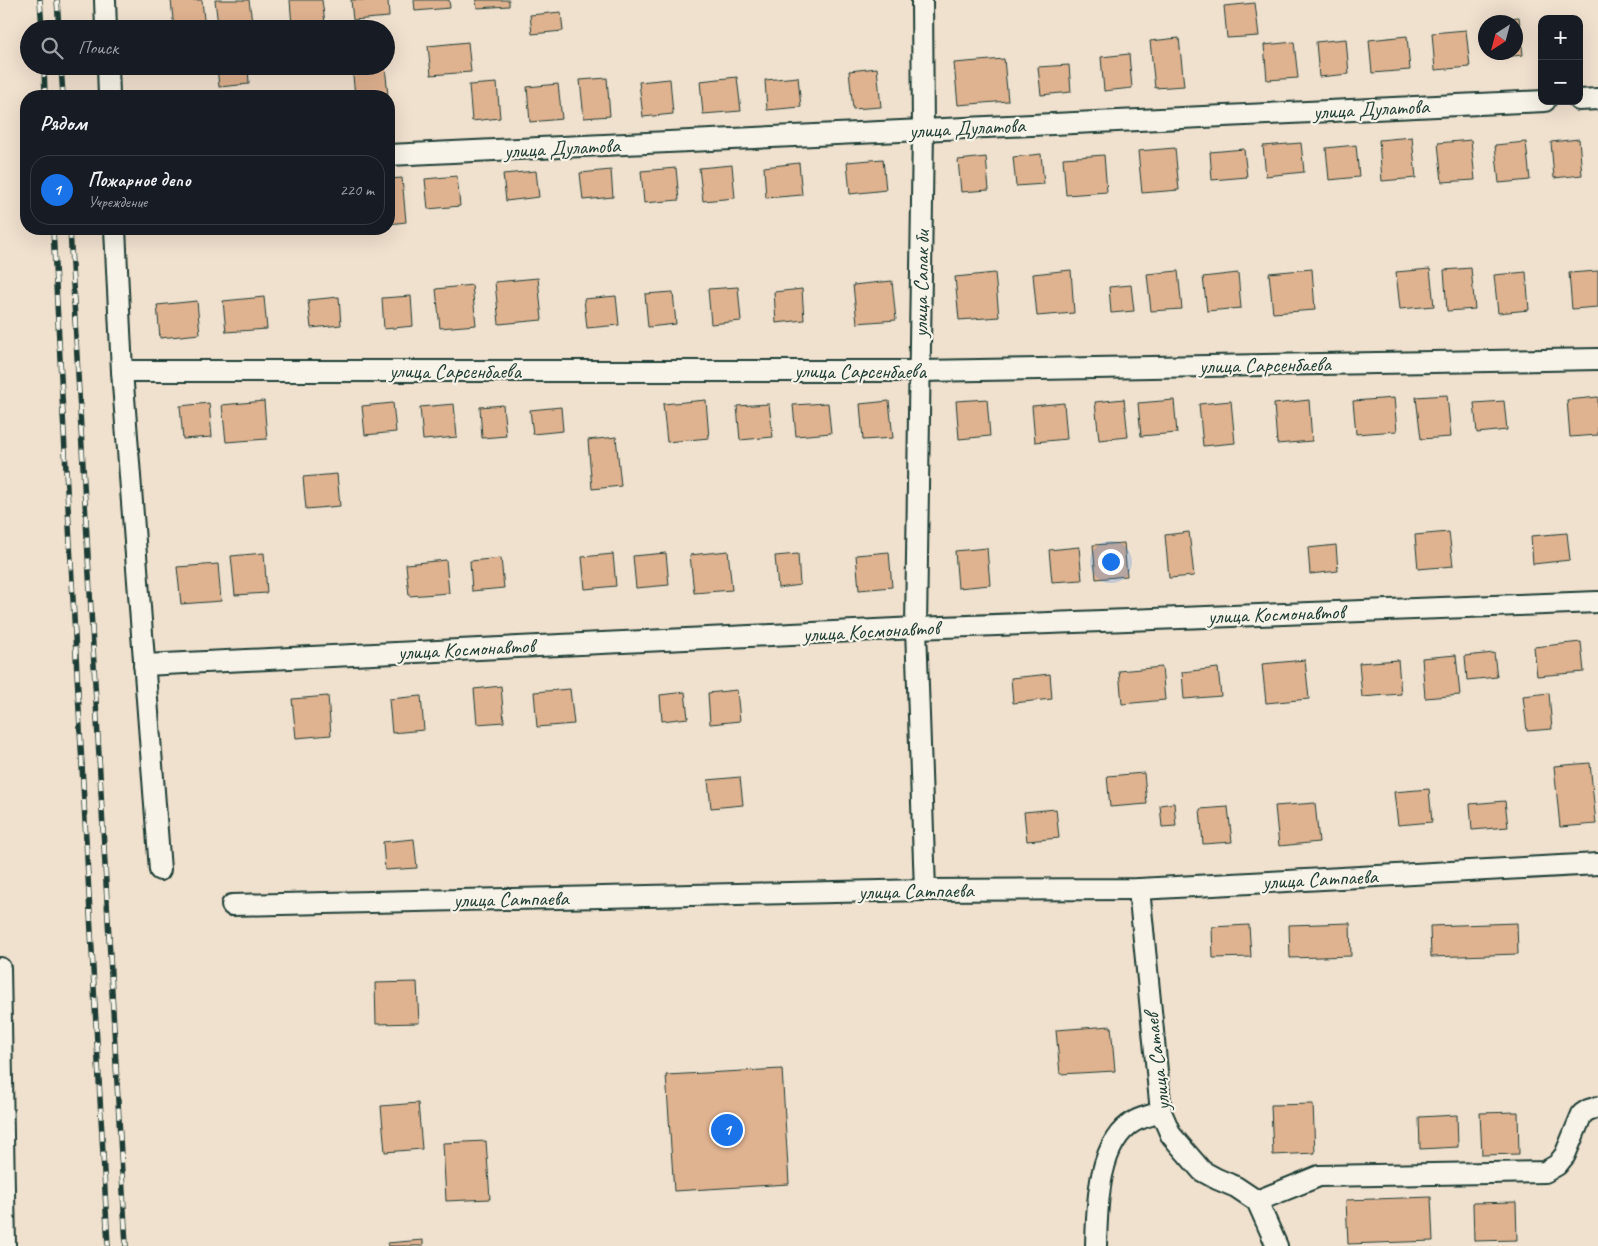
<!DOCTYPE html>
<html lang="ru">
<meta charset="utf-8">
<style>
body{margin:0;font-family:Caveat,sans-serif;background:#242831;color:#f1f3f6}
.controls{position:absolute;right:15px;top:15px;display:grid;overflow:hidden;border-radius:10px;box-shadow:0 5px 20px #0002}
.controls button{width:45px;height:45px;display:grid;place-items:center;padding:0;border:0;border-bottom:1px solid #363941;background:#171b24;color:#f1f3f6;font:25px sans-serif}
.compass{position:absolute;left:1478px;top:15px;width:45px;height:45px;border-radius:50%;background:#171b24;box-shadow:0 5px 20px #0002;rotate:216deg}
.you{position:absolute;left:1110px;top:561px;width:18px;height:18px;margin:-12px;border:4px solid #fff;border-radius:50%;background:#1a73e8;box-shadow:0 0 0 8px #1a73e833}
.badge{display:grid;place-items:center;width:32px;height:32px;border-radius:50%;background:#1a73e8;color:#fff;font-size:16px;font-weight:700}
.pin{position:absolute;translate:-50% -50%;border:2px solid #fff;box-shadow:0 1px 5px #0006}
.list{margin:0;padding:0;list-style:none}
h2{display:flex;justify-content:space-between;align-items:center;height:65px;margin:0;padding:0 20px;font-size:21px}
h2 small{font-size:16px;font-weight:400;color:#9ea1a6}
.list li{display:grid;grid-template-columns:32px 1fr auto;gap:15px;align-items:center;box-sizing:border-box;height:70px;margin:0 10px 10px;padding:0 10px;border:1px solid #363941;border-radius:20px}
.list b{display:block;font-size:19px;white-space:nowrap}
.list p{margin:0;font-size:16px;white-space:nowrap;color:#9ea1a6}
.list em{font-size:16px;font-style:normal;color:#9ea1a6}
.icon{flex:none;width:28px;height:28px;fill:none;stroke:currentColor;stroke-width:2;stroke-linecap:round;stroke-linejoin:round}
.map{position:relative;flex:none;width:1598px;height:1246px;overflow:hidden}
.search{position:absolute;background:#171b24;box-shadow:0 5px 20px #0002;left:20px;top:20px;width:375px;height:55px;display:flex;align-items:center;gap:12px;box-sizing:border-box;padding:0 18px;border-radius:28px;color:#9ea1a6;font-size:19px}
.panel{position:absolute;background:#171b24;box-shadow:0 5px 20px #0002;left:20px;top:90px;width:375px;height:145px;border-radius:20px}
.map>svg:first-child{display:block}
.building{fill:#dfb290;stroke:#1f3d34}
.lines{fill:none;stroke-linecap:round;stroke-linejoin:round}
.street-casing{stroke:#1f3d34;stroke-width:24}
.street{stroke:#f7f3e8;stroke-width:20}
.rail-casing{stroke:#1f3d34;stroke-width:5.5}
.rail{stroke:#f7f3e8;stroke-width:4;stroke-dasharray:11;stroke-linecap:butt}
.labels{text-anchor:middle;stroke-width:4.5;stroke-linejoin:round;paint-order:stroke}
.street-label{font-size:21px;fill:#1f3d34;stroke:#f7f3e8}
</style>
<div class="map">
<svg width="1598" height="1246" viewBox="0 0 1598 1246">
<rect width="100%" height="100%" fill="#f0e0ce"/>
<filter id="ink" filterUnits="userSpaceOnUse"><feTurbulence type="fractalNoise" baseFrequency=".02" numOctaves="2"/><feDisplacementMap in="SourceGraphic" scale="10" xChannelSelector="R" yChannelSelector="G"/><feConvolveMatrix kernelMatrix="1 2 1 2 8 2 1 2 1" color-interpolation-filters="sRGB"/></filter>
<g filter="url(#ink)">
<g class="building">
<polygon points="171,0 202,0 205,29 174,29"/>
<polygon points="215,0 249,0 252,22 218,25"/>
<polygon points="290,0 322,0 325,23 292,26"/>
<polygon points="351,0 388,0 389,17 353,20"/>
<polygon points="414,0 449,0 450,8 415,11"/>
<polygon points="476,0 509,0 509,6 477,8"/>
<polygon points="1255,3 1259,36 1227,38 1224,6"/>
<polygon points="561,12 563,31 532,34 530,15"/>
<polygon points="1519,17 1523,55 1492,58 1492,52 1516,52 1516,22 1489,22 1489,20"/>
<polygon points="1466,30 1470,67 1435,70 1432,33"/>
<polygon points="1407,36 1410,70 1372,73 1369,40"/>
<polygon points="1179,38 1184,86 1155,88 1150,41"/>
<polygon points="1346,39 1349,74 1319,77 1316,42"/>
<polygon points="468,42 471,72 431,75 428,46"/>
<polygon points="1294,42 1298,78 1267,80 1264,45"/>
<polygon points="1129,54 1132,88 1104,91 1101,57"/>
<polygon points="1004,59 1008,101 958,105 954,63"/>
<polygon points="1069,65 1071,92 1041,95 1038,67"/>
<polygon points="217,66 248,66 249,84 219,87"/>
<polygon points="352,66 385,66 388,96 355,96"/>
<polygon points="877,68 881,107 853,109 849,71"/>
<polygon points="737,77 741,111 703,114 700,81"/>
<polygon points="798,77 801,107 767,110 765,80"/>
<polygon points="607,78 610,116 584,118 580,80"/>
<polygon points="670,79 673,114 643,117 639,82"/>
<polygon points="497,83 500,118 472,121 469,85"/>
<polygon points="558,84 562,119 530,122 527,87"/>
<polygon points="1412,137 1416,178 1382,181 1379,140"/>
<polygon points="1579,139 1582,175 1554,178 1551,142"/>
<polygon points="1471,140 1475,180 1442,182 1438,143"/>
<polygon points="1526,142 1530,180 1499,183 1495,145"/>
<polygon points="1301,143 1304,172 1266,176 1263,146"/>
<polygon points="1356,145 1359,177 1329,180 1326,148"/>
<polygon points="1175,148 1179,190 1142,193 1138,151"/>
<polygon points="1244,149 1247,177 1212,180 1210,152"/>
<polygon points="1041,154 1044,184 1016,186 1013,157"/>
<polygon points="1104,155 1107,192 1066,195 1063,158"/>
<polygon points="986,157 989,190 961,192 958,160"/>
<polygon points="883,159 886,190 850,194 847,162"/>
<polygon points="799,163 802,195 766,198 764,167"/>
<polygon points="732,165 735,198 703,201 699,168"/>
<polygon points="676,168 679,200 644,203 641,171"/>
<polygon points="611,170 613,197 583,200 580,173"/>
<polygon points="536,171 539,197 506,201 503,174"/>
<polygon points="457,176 460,206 428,209 425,179"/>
<polygon points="402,178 406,222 389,224 389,179"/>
<polygon points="1471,268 1475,309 1447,311 1444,270"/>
<polygon points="1312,269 1315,310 1273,313 1269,273"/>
<polygon points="1430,269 1434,306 1400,309 1396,272"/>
<polygon points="1071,270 1074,313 1037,316 1033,274"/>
<polygon points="1178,271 1182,309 1151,311 1147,274"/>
<polygon points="1598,271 1598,307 1572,309 1569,273"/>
<polygon points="1526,272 1529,310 1498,313 1494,275"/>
<polygon points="995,273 999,317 959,320 955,277"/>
<polygon points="1238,273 1241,308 1207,311 1203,277"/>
<polygon points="538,278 542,320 499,324 495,282"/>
<polygon points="892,281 896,320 857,323 853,285"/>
<polygon points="472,285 476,325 440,328 436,289"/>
<polygon points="1131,285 1134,311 1111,313 1109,287"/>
<polygon points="738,287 741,321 711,324 708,289"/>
<polygon points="802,289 804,320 776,323 774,292"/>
<polygon points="673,292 676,324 648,327 645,294"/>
<polygon points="411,296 413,326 384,329 382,298"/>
<polygon points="616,296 619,325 587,328 584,299"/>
<polygon points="264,297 267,329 226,332 223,301"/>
<polygon points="339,297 341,325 311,328 308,300"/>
<polygon points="197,301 200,334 160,338 157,305"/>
<polygon points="1447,395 1451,437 1421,439 1416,397"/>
<polygon points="1598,397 1598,435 1570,437 1567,400"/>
<polygon points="1394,398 1397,431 1356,434 1353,401"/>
<polygon points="987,399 990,436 959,439 956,401"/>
<polygon points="1124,399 1128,437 1099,440 1095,402"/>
<polygon points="706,400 709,438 667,442 663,404"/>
<polygon points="1174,400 1177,433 1141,436 1138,403"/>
<polygon points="1309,400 1312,441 1277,444 1274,404"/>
<polygon points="264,401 267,439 226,442 222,405"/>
<polygon points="889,401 893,438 863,440 860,404"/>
<polygon points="1231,401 1235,443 1203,446 1199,404"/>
<polygon points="1504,401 1507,430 1477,433 1474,403"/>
<polygon points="209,403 212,437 183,439 180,406"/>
<polygon points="393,403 396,432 365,435 362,406"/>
<polygon points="828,403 831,433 796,436 793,405"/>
<polygon points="1064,403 1067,439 1035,442 1032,406"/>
<polygon points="454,404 457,437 423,440 420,407"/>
<polygon points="769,404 773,437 740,440 737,406"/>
<polygon points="503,405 506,436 482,438 480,407"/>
<polygon points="561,407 563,431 533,434 530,410"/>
<polygon points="616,437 621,486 592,489 588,440"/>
<polygon points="337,474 340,506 306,509 303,477"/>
<polygon points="1189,532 1194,576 1169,578 1165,535"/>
<polygon points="1449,532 1453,566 1418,569 1415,535"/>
<polygon points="1567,533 1570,560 1533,564 1531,536"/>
<polygon points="1124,543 1127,576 1096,579 1093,545"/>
<polygon points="1336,545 1338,571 1310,574 1308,548"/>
<polygon points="1079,547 1082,580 1052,582 1049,550"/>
<polygon points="987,548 990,585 958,588 955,551"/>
<polygon points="728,551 732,590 694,593 690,555"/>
<polygon points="889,552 892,587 859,590 856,555"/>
<polygon points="264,553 267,593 235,595 231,556"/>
<polygon points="666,553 669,585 636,588 633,556"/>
<polygon points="613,554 616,586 585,589 582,557"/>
<polygon points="798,554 800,585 778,588 775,556"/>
<polygon points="501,558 504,588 472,591 470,561"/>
<polygon points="446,560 449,593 409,596 406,564"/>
<polygon points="218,564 221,601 181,604 177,567"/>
<polygon points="1581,642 1584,672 1537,676 1534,647"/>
<polygon points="1494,653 1497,677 1467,680 1465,656"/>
<polygon points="1456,655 1460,695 1425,698 1422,658"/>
<polygon points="1305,660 1309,699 1266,703 1262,664"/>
<polygon points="1398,660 1401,694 1362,697 1359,663"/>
<polygon points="1162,667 1165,700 1122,704 1119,671"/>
<polygon points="1218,668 1221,696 1184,699 1182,672"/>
<polygon points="1050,674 1052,699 1013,703 1011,678"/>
<polygon points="501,686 504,722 477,724 474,689"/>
<polygon points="570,689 574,724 537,727 534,692"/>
<polygon points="737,690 740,721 710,724 708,693"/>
<polygon points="685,692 688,718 662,721 660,695"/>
<polygon points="1549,693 1552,729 1527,731 1523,696"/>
<polygon points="328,696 331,735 296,738 292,699"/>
<polygon points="421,696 424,730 392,733 389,699"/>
<polygon points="1590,763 1596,824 1560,827 1554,766"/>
<polygon points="1144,773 1147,804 1110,807 1107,776"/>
<polygon points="740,777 743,805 711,808 708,780"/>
<polygon points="1429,789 1432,822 1398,825 1394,792"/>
<polygon points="1505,801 1508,827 1472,830 1470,804"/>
<polygon points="1174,803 1176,826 1162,827 1160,805"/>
<polygon points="1315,803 1319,842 1279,846 1275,806"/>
<polygon points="1228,807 1232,842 1203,844 1200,809"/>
<polygon points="1056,809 1059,838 1027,841 1024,812"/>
<polygon points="414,839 417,868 385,870 383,842"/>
<polygon points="1350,923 1351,956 1290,958 1289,925"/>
<polygon points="1517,923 1518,954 1431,957 1430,926"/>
<polygon points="1249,925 1251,957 1213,958 1212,927"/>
<polygon points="417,982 419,1023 376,1024 375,983"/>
<polygon points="1111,1026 1115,1071 1060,1074 1056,1030"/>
<polygon points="782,1069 789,1184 674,1191 666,1075"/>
<polygon points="418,1103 422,1149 385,1152 381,1106"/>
<polygon points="1313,1104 1315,1153 1273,1155 1271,1105"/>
<polygon points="1518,1112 1519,1154 1482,1155 1480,1113"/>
<polygon points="1457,1115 1458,1147 1420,1149 1419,1117"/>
<polygon points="486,1141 490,1199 446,1201 443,1143"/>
<polygon points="1431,1197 1433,1241 1348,1244 1346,1200"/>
<polygon points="1516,1202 1517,1240 1474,1241 1473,1203"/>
<polygon points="423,1240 423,1246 388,1246 387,1243"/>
</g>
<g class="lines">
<defs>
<g id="street">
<polyline points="105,0 106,29"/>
<polyline points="922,0 923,130 916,628 925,890"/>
<polyline points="108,66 109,96"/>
<polyline points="1579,100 1598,99"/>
<polyline points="389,155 1545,101"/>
<polyline points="115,229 122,371 160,870"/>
<polyline points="122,371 920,371 1598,359"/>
<polyline points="144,665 916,628 1598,602"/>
<polyline points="1139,889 1161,1112 1171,1135 1202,1171 1217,1179 1236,1187 1257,1201 1277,1246"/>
<polyline points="232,905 925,890 1139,889 1598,864"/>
<polyline points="0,968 5,1246"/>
<polyline points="1257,1201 1319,1176 1545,1172 1557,1165 1565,1155 1582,1114 1588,1110 1598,1107"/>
<path d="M1096,1246C1097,1209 1097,1141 1135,1121C1143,1117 1152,1115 1161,1112"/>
</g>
</defs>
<use href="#street" class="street-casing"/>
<use href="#street" class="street"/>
<defs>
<g id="rail">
<polyline points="40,0 42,29"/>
<polyline points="57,0 59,29"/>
<polyline points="44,66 45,96"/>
<polyline points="61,66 63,96"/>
<polyline points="53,229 108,1246"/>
<polyline points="70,229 126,1246"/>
</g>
</defs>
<use href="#rail" class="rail-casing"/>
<use href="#rail" class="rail"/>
</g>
</g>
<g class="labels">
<g class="street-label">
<text transform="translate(1371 109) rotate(-3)" y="7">улица Дулатова</text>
<text transform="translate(967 128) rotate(-3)" y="7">улица Дулатова</text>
<text transform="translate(562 148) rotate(-3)" y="7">улица Дулатова</text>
<text transform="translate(921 284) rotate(-89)" y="7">улица Сапак би</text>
<text transform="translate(1265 365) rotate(-1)" y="7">улица Сарсенбаева</text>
<text x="455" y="378">улица Сарсенбаева</text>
<text x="860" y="378">улица Сарсенбаева</text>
<text transform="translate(1276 614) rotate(-2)" y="7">улица Космонавтов</text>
<text transform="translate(871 631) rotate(-3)" y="7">улица Космонавтов</text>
<text transform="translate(466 649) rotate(-3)" y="7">улица Космонавтов</text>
<text transform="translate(1320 879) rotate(-3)" y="7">улица Сатпаева</text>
<text transform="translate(916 891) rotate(-1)" y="7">улица Сатпаева</text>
<text transform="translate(511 899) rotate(-1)" y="7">улица Сатпаева</text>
<text transform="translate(1157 1062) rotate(-97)" y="7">улица Сатаев</text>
</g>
</g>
</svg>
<div class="controls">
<button>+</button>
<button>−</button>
</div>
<svg class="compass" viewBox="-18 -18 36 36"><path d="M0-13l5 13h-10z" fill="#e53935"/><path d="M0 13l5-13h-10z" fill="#9ea1a6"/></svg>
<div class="you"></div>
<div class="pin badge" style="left:727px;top:1130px">1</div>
<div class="search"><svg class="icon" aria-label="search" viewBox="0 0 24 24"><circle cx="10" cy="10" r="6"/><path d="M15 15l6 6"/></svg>Поиск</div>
<section class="panel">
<h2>Рядом<small></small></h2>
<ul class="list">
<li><span class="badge">1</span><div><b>Пожарное депо</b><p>Учреждение</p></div><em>220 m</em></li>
</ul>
</section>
</div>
